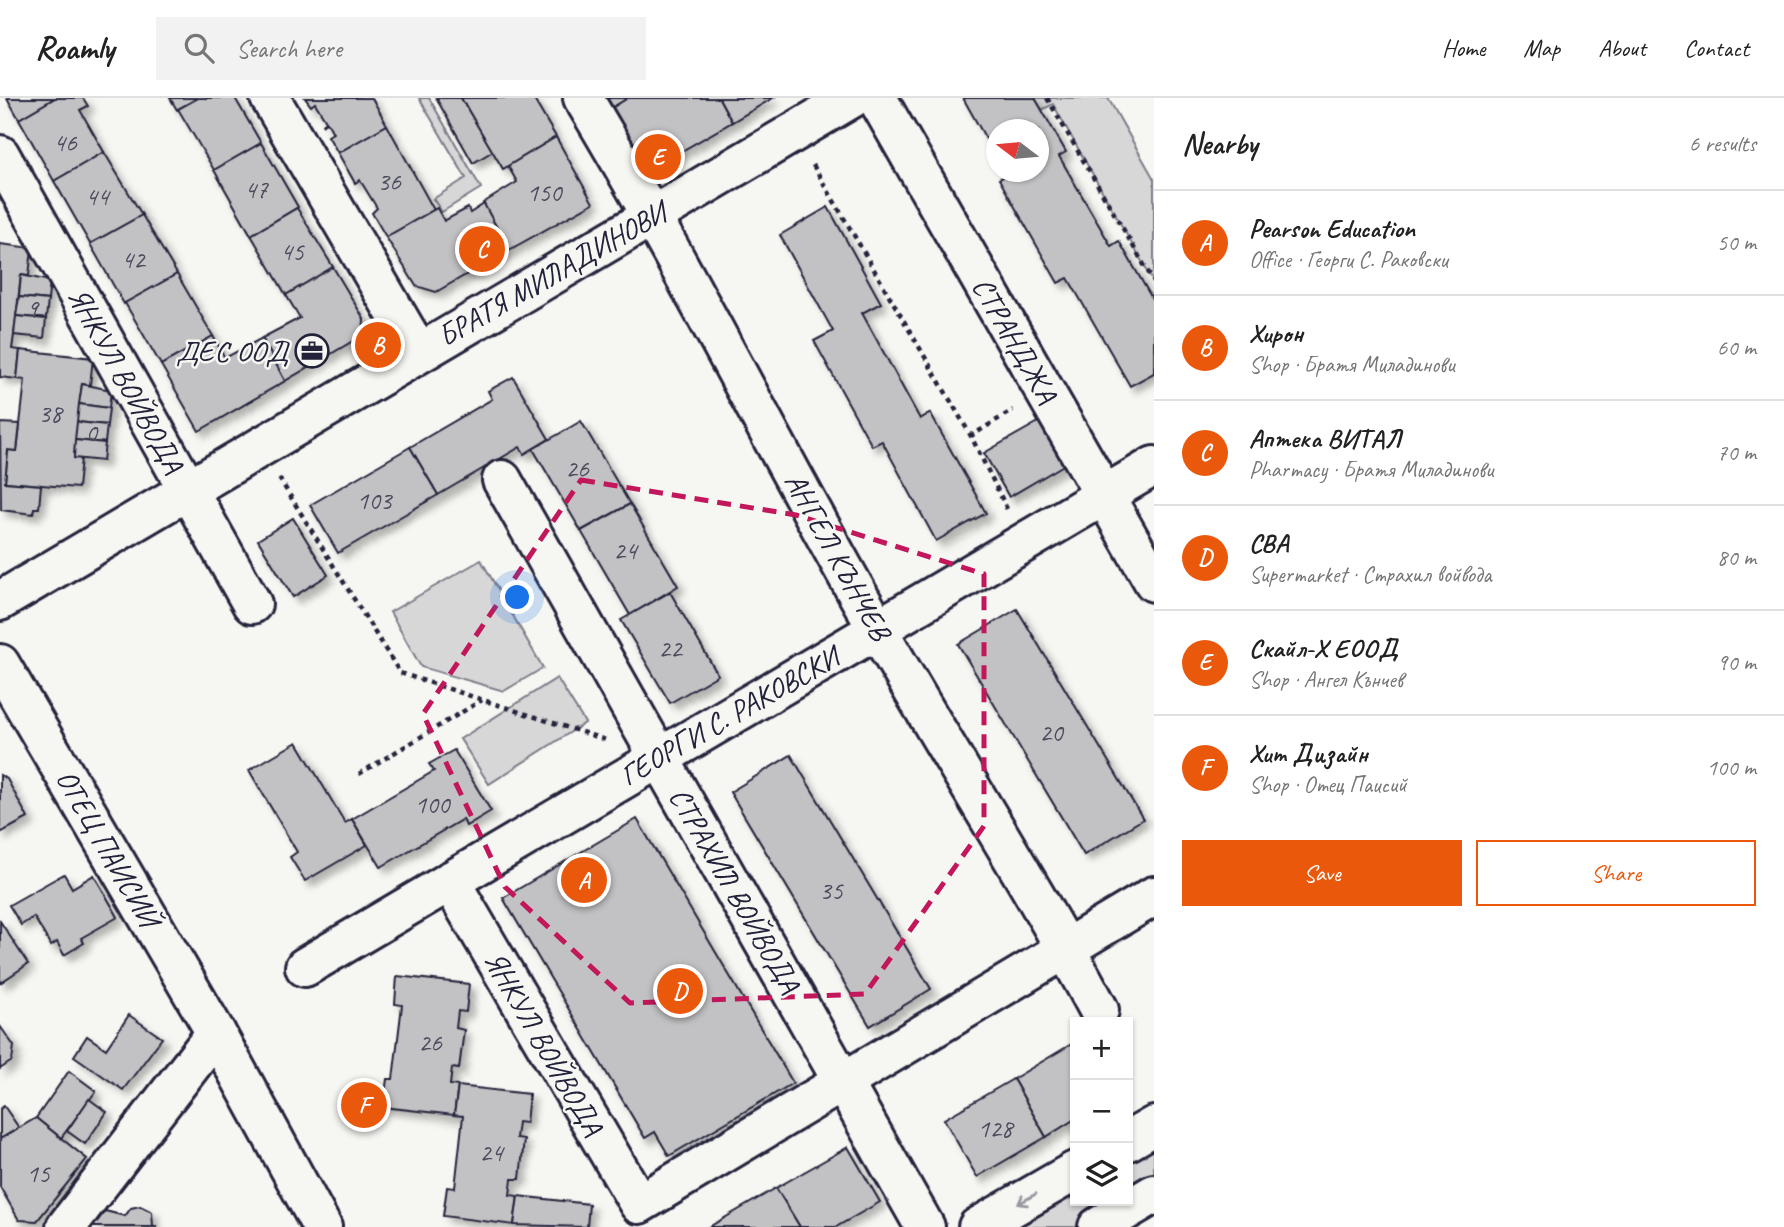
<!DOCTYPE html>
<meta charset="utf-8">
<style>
body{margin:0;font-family:Caveat,sans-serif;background:#f2f2f2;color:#222}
.controls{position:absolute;right:21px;bottom:21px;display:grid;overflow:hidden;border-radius:0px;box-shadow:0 2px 5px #0004}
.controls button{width:63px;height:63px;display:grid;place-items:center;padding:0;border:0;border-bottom:2px solid #e0e0e0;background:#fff;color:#222;font:35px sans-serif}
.compass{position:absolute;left:986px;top:21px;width:63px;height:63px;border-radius:50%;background:#fff;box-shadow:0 2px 5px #0004;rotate:286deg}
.you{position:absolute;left:518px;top:500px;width:24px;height:24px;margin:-18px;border:5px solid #fff;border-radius:50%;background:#1a73e8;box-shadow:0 0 0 10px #1a73e833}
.badge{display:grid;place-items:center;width:46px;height:46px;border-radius:50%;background:#ea580c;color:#fff;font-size:23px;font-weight:700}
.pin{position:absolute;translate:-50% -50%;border:4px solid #fff;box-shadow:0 2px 7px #0006}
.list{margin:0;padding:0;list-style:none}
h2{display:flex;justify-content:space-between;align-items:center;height:91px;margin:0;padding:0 28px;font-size:30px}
h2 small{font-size:23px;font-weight:400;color:#767676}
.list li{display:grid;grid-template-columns:46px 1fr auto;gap:21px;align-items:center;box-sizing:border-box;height:105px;padding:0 28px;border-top:2px solid #e0e0e0}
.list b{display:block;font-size:26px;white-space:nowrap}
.list p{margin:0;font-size:23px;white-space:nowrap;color:#767676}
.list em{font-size:23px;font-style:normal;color:#767676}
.actions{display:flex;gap:14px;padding:21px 28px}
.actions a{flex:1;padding:16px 0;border:2px solid #ea580c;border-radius:0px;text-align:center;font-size:24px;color:#ea580c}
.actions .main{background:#ea580c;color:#fff}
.icon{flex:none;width:38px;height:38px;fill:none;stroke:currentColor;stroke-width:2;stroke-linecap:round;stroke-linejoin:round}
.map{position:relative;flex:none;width:1154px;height:1129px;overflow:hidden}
header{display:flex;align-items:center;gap:42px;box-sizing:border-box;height:98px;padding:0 35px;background:#fff;border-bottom:2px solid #e0e0e0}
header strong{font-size:33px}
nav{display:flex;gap:38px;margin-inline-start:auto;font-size:24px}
.search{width:490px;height:63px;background:#f2f2f2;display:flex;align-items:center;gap:18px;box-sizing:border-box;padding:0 24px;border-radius:0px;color:#767676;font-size:26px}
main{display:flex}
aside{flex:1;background:#fff}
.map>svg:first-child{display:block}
.green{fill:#d7d7d7;stroke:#7c7c89;stroke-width:2}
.building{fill:#c2c2c4;stroke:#22223b;stroke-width:2;filter:url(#shadow)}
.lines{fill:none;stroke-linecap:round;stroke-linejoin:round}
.minor-casing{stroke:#22223b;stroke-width:44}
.major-casing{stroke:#22223b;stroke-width:44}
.path{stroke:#22223b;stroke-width:4.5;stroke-dasharray:5 5;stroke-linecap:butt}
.minor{stroke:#f6f6f2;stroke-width:38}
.major{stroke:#f6f6f2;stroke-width:38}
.oneway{stroke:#9797a0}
.marked{fill:none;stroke:#c2185b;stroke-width:5;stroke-dasharray:14 9;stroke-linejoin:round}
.labels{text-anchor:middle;stroke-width:5;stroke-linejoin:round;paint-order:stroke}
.number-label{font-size:26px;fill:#4a4a5d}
.street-label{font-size:30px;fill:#22223b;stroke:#f6f6f2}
.poi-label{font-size:30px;fill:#22223b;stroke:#f6f6f2;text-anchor:end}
</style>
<header>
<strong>Roamly</strong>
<div class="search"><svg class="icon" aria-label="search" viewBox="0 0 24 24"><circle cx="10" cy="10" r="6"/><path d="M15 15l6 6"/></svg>Search here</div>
<nav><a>Home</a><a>Map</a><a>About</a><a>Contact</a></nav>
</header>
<main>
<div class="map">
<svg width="1154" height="1129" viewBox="0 0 1154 1129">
<defs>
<filter id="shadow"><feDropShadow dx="6" dy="6" stdDeviation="3.5" flood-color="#0004"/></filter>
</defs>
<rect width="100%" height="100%" fill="#f6f6f2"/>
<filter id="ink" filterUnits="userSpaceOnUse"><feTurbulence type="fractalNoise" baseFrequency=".0143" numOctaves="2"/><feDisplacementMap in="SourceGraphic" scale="14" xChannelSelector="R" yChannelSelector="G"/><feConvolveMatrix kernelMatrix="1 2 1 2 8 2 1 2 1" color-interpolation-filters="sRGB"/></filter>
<g filter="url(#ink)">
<g class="green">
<polygon points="419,0 429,0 481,90 442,114 433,101 466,80"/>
<polygon points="1035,0 1108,0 1154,81 1154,185 1053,6 1042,12"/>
<polygon points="481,462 543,570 504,593 421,569 390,514"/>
<polygon points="557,580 585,625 489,686 460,641"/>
<polygon points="1154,1028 1154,1093 1092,1129 978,1129 1075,1073 1075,1103 1128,1103 1128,1043"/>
</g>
<g class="building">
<polygon points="7,0 55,0 19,21"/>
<polygon points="55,0 83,0 88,8 80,12 104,54 54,83 19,21"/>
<polygon points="170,0 198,0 177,12"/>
<polygon points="198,0 235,0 261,45 214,72 178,11"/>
<polygon points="305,0 372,0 387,27 338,55 328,38 333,35 327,24 322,28 326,23 315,5 311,8"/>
<polygon points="436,0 461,0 493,53 473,65"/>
<polygon points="461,0 533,0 556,39 503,71"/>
<polygon points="604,0 628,0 610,11"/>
<polygon points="628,0 719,0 732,24 647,73 610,11"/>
<polygon points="719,0 773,0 732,24"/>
<polygon points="963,0 1035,0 1066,54 1059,58 1111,148 1119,143 1154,204 1154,275 1130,288 1068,180 1058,185 999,81 1007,77 1005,74 1038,74 1038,32 996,32 996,59"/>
<polygon points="387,27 434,112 386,139 372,115 377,110 360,82 355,85 338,55"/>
<polygon points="556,39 593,105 509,152 483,105 517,84 508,68"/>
<polygon points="261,45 298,109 251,137 214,72"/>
<polygon points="104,54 142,117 90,146 54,83"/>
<polygon points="484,106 509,152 436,194 416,188 386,139 437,110 444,123 468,110 470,115"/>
<polygon points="828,109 881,205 862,215 920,321 930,315 986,415 936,443 882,343 872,348 814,243 833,233 780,137"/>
<polygon points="297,110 333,169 286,197 251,137"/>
<polygon points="142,117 177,176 124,206 90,146"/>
<polygon points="0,146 32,150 29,178 21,177 14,237 12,251 20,252 17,281 0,279"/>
<polygon points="333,169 364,221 363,237 285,283 262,240 300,220 286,197"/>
<polygon points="177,176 213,238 161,267 125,205"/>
<polygon points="21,177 50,183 48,202 19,199"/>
<polygon points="19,199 48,202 46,221 16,218"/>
<polygon points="16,218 46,221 44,240 14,237"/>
<polygon points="213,238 225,260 262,240 285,283 199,333 161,267"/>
<polygon points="20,252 93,260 90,287 82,286 74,360 81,360 78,390 5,384 8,352 17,353 25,282 17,281"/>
<polygon points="513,279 549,341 524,356 520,349 438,397 410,349 492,301 488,293"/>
<polygon points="82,286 111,292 109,310 79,306"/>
<polygon points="79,306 109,310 107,327 77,324"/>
<polygon points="1042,322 1067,365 1009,399 984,355"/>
<polygon points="581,323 630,406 581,433 533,351"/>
<polygon points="77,324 107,327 105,345 75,342"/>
<polygon points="0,325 20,326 17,353 8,352 5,384 41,387 39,410 34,410 33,416 1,412"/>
<polygon points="75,342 105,345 103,363 74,360"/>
<polygon points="410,349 438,397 338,455 310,407"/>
<polygon points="630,406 678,488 630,517 581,433"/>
<polygon points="293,420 328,477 293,499 258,442"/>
<polygon points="670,494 718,577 670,605 621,522"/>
<polygon points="1017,511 1143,721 1084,757 958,546"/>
<polygon points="297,644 345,725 352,721 367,747 305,783 290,759 297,754 249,672"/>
<polygon points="454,652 491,713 466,728 463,721 381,769 352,721 434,673 429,666"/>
<polygon points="791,657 931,891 870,928 730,694"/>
<polygon points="0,677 7,681 28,720 0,735"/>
<polygon points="637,721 793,985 669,1058 655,1034 645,1040 503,800"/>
<polygon points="64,776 72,790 94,777 118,819 81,840 84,845 64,857 57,844 51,848 34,819 21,827 9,807"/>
<polygon points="0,823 28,866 0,885"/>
<polygon points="397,878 469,886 466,914 458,913 456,930 464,932 459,971 452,970 450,987 458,988 454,1017 383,1009 387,981 393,981 402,907 395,906"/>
<polygon points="129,917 162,940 123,992 74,958 87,938 106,951"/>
<polygon points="0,928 14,948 12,963 0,971"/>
<polygon points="1075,944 1075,1021 1046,1039 1013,981"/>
<polygon points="69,973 96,993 61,1040 36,1020"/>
<polygon points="1013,981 1046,1039 977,1079 944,1021"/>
<polygon points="458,988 529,996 526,1025 518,1024 516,1040 524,1041 520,1081 512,1081 510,1097 518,1098 514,1127 443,1118 447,1089 455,1090 463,1018 454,1017"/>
<polygon points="89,1001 107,1014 85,1046 67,1033"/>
<polygon points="4,1008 19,1030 0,1041 0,1011"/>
<polygon points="36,1020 87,1061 37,1123 19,1122 0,1089 0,1041"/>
<polygon points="848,1049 880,1104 836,1129 800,1129 776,1090"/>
<polygon points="776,1090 800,1129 709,1129"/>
<polygon points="518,1098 589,1106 587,1129 514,1127"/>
<polygon points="140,1108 152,1114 153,1128 157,1129 93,1129 105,1113 125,1118 131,1110"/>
</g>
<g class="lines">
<defs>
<g id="minor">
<polyline points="270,0 419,255"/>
<path d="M583,0C688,174 777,356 878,532C951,660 1030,783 1099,912"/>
<polyline points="877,0 1154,484"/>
<polyline points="0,57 252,506"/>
<polyline points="502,382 925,1129"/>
<polyline points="0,503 852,0"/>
<polyline points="0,566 216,935 322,1129"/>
<polyline points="450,783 639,1106 1154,798"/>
<polyline points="305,869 1154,368"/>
<polyline points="66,1129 216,935"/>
</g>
<g id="major">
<polyline points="1128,1043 1154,1028"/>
<polyline points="978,1129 1075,1073"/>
<polyline points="1098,1129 1154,1096"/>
</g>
</defs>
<use href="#minor" class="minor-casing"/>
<use href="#major" class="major-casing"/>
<g class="path">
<polyline points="1047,0 1154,184"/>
<polyline points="813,67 971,338"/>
<polyline points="279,380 400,575 606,642"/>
<polyline points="1007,411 971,338 1013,312"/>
<polyline points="359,676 482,602"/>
</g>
<use href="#minor" class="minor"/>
<use href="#major" class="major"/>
</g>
<defs><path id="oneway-shaft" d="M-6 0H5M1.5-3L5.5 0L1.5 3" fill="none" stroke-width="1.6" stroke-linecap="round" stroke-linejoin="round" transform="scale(1.75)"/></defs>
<use class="oneway" href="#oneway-shaft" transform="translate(1027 1101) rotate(150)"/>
</g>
<path class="marked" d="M581,382L796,417L984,476V728L865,896L630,905L505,789L423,616Z"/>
<defs>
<symbol id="office-ring" viewBox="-11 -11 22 22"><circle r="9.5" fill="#f6f6f2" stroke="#22223b" stroke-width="1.5"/><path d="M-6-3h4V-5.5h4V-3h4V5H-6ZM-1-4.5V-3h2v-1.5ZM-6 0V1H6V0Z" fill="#22223b"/></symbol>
</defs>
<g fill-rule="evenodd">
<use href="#office-ring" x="293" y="234" width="38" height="38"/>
</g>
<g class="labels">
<g class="number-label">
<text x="65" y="53">46</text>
<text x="389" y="92">36</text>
<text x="256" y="100">47</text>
<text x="544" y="103">150</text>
<text x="97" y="107">44</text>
<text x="292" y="162">45</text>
<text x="133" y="170">42</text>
<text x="32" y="219">9</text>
<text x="50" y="324">38</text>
<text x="91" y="343">0</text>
<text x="577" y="379">26</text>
<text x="374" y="411">103</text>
<text x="625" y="461">24</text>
<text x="670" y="559">22</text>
<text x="1051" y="643">20</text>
<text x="432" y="715">100</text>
<text x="831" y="801">35</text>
<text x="430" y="953">26</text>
<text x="995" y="1039">128</text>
<text x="491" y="1063">24</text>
<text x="38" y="1084">15</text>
</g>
<g class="street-label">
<text transform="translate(552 176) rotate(-30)" y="10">БРАТЯ МИЛАДИНОВИ</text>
<text transform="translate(1015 242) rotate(60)" y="10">СТРАНДЖА</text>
<text transform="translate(126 282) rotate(61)" y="10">ЯНКУЛ ВОЙВОДА</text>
<text transform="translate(838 458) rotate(61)" y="10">АНГЕЛ КЪНЧЕВ</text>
<text transform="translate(729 618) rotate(-30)" y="10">ГЕОРГИ С. РАКОВСКИ</text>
<text transform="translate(108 750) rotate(60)" y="10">ОТЕЦ ПАИСИЙ</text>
<text transform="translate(735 792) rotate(60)" y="10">СТРАХИЛ ВОЙВОДА</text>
<text transform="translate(544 945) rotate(60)" y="10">ЯНКУЛ ВОЙВОДА</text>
</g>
<g class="poi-label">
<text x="288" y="263">ДЕС ООД</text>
</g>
</g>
</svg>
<div class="controls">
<button>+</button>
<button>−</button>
<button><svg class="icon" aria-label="layers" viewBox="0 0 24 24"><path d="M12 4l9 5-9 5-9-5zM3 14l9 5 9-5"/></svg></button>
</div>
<svg class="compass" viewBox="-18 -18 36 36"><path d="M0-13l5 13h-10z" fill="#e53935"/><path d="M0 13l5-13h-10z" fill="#767676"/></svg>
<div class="you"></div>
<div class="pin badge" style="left:584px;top:782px">A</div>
<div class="pin badge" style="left:378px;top:247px">B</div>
<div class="pin badge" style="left:482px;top:151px">C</div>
<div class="pin badge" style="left:680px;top:893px">D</div>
<div class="pin badge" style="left:658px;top:59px">E</div>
<div class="pin badge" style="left:364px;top:1007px">F</div>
</div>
<aside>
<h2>Nearby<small>6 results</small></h2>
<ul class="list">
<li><span class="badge">A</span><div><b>Pearson Education</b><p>Office · Георги С. Раковски</p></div><em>50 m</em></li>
<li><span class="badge">B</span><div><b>Хирон</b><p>Shop · Братя Миладинови</p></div><em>60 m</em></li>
<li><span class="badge">C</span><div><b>Аптека ВИТАЛ</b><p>Pharmacy · Братя Миладинови</p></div><em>70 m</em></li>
<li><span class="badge">D</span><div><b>CBA</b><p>Supermarket · Страхил войвода</p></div><em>80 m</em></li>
<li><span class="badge">E</span><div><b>Скайл-Х ЕООД</b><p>Shop · Ангел Кънчев</p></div><em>90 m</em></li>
<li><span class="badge">F</span><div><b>Хит Дизайн</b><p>Shop · Отец Паисий</p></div><em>100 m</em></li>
</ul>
<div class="actions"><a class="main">Save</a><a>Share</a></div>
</aside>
</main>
